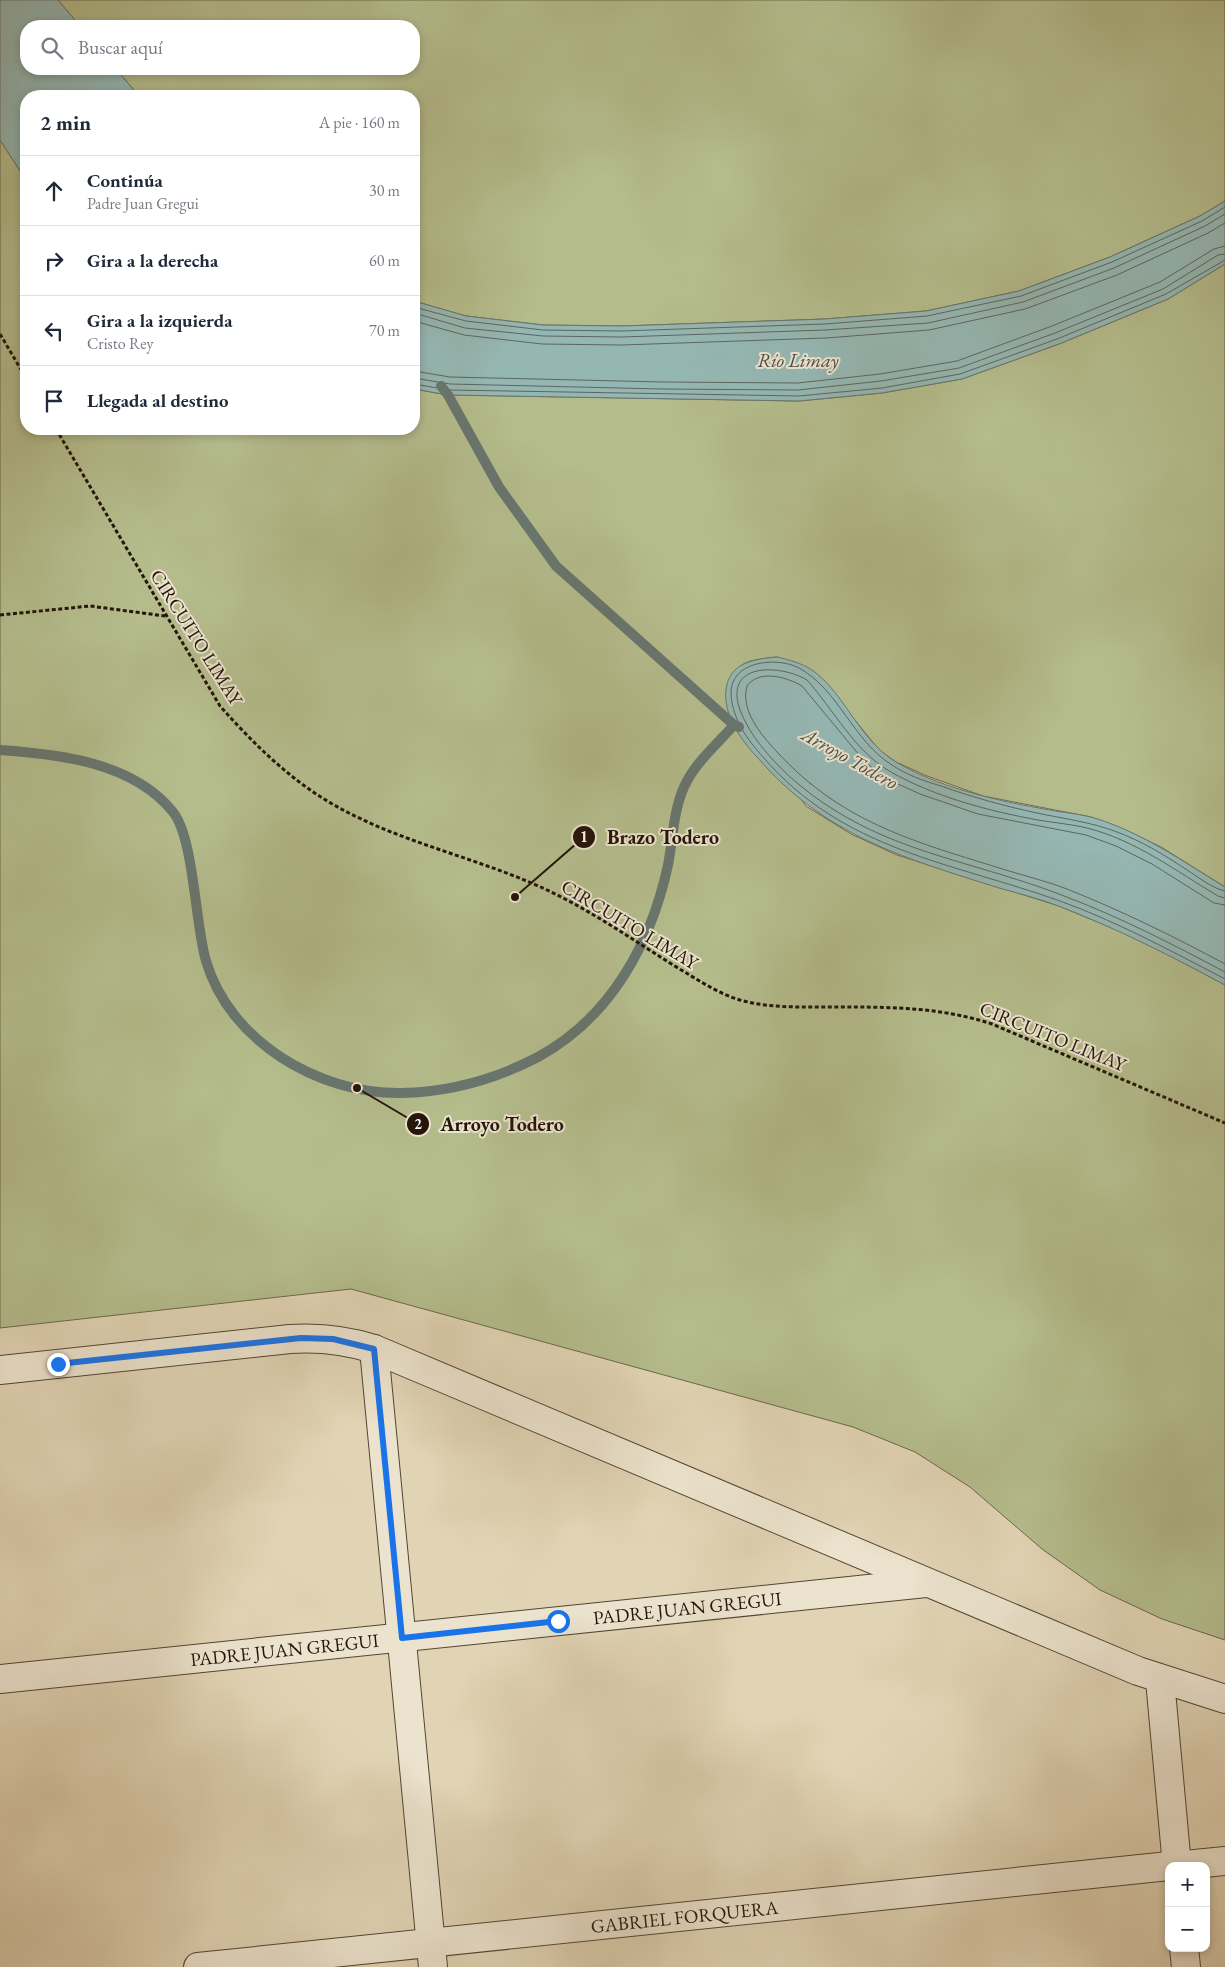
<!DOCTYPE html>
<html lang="es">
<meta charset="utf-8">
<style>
body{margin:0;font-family:"EB Garamond",serif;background:#f6f6f7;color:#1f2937}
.controls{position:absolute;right:15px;bottom:15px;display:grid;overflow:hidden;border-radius:10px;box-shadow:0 2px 8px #0003}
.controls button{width:45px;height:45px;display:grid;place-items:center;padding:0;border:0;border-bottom:1px solid #e0e1e3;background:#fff;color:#1f2937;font:25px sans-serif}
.stop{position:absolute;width:15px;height:15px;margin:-11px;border:4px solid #1a73e8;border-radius:50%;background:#fff}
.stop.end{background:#1a73e8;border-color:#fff;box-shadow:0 1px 5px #0008}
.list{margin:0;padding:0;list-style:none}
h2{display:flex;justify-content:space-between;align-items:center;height:65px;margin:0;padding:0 20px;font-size:21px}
h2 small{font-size:16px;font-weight:400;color:#747a83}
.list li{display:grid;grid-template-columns:32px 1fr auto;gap:15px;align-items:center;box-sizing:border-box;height:70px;padding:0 20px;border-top:1px solid #e0e1e3}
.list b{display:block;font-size:19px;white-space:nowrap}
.list p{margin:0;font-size:16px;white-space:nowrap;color:#747a83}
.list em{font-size:16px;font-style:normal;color:#747a83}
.icon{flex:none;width:28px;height:28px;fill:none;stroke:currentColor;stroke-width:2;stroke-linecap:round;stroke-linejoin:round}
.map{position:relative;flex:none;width:1225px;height:1967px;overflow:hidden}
.search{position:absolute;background:#fff;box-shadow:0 2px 8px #0003;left:20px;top:20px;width:400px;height:55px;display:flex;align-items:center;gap:12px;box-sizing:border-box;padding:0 18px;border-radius:20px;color:#747a83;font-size:19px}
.panel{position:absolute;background:#fff;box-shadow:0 2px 8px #0003;left:20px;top:90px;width:400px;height:345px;border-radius:20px}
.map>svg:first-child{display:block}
.green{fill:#b4bc8c;stroke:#6c684b}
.water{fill:#95b7b3;stroke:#68766f}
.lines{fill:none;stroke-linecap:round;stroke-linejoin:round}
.shore{stroke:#5c665e;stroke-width:1}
.stream{stroke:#68766f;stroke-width:10}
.street-casing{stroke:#534534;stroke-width:30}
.path{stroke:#24150a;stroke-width:3;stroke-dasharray:4 2.5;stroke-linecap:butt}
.street{stroke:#ece3ce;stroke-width:28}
.route{stroke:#1a73e8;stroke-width:6}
.labels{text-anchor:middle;stroke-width:4;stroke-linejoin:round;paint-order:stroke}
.street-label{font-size:19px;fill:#24150a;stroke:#ece3ce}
.water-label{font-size:20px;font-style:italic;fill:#4c4e45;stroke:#ece3ce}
.leader{fill:none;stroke:#24150a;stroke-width:2}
.callout-dot{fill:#24150a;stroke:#ece3ce;stroke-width:2}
.mark-label{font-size:15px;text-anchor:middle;font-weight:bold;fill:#fff}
.callout-label{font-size:20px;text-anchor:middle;font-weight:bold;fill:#24150a;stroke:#ece3ce;stroke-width:4;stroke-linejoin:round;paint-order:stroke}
</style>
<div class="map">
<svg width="1225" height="1967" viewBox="0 0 1225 1967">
<rect width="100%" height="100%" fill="#e1d4b4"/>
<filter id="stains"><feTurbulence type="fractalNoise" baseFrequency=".004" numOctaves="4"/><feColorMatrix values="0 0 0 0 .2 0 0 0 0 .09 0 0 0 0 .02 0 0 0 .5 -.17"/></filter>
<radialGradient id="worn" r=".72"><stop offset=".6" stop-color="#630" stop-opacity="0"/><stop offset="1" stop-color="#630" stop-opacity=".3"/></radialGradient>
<g class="green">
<polygon points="58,0 1225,0 1225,201 1200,216 1110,257 1019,291 926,311 825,319 622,326 543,325 466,316 414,301 414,96 139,96 116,69 414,69 414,26 80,26"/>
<path d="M0,140L26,180V429H414V389L448,395L799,401L882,393L962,379L1059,344L1168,299L1225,264V887L1161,847L1123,829L1091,817L983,796L927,776L896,762L879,750L830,689L777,657C749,660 734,661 726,691L806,806L851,834L897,855L1059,906L1141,940L1225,985V1640L1162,1619L1100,1590L1042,1549L970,1487L915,1452L853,1427L351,1289L0,1328Z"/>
</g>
<g class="water">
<polygon points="0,0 58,0 80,26 26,26 26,69 116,69 139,96 26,96 26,180 0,140"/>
<polygon points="1225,201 1225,264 1168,299 1059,344 962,379 882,393 799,401 448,395 414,389 414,301 466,316 543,325 622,326 825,319 926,311 1019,291 1110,257 1200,216"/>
<path d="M777,657C790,660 801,663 812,670C844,692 859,740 896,762C936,786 993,800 1039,808C1056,812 1075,813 1091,817C1140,831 1182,861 1225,887V985C1171,956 1118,929 1061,907C1041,899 1020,894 999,888C904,858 825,836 757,757C741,740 723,715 726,690C729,662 755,659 777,657Z"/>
</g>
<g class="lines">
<g class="shore">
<polyline points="414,307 466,321 543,330 622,331 825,324 927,316 1021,296 1112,262 1202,221 1225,207"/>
<polyline points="414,313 465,328 543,336 622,337 825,330 928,323 1023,302 1114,268 1205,226 1225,214"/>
<polyline points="414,321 464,335 542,344 622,345 826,338 929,330 1025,309 1117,275 1208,233 1225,223"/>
<polyline points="414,371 450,377 663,382 798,383 880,374 957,361 1052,326 1160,282 1214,249 1225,246"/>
<polyline points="414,378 450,384 662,389 798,390 881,381 959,368 1055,333 1163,289 1218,255 1225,254"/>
<polyline points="414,384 449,390 799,396 882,388 960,374 1057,339 1166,294 1225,260"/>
<path d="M1225,891C1211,888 1197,876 1184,868C1163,854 1141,841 1117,832C1091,822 1065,819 1037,813C1004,806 972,797 941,786C924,781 907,775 892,765C853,741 839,690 799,668C776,656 729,661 731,695C733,720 747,739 763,757C844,851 951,862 1060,901C1118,922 1171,951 1225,979"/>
<path d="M1225,898L1218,896C1176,871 1135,840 1087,828C1071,824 1055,823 1038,820C989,811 935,797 891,772C855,752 834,710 807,680C780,664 723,662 740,710C750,736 769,757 789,776C874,852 964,857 1064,896C1120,917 1172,944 1225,972"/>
<path d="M1225,905L1214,903L1152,864L1116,846L1086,835L978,814L920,794L887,779L865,762L802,686C787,677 759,669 747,686C741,707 756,728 769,743C838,823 913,841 1009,871C1029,877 1049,882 1067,889C1122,911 1173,936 1225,964"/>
</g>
<g class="stream">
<polyline points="441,386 448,395 499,487 556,566 734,725 739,727"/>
<path d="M0,750C58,754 133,762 173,812C194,838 195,924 206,961C230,1042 319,1094 401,1093C449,1092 496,1079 538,1057C610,1018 651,944 668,865C673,839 673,812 684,787C694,764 717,744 734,725"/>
</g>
<defs>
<g id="street">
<polyline points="374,1349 433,1967"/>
<path d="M0,1370L290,1339C320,1337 346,1340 374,1349L1138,1671L1225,1699"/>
<path id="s1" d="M0,1679L926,1583"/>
<polyline points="1160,1680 1177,1866"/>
<polyline points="1175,1866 1225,1861"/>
<polyline points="1184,1948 1186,1967"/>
<path id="s2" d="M198,1967L1169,1866"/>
</g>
</defs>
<use href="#street" class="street-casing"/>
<g class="path">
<polyline points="0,334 26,378"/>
<path d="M56,429L220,706C251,741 288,778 329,802C403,846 490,859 565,899C606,920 643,947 683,971C701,982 720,994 740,1000C769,1008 797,1007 826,1007C883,1007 938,1006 992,1024L1225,1123"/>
<polyline points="0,615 90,606 165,616"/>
</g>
<use href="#street" class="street"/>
</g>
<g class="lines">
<polyline class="route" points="58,1364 301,1338 333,1339 374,1349 402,1638 558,1621"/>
</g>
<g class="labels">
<g class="street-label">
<text transform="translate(197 637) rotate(58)" y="7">CIRCUITO LIMAY</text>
<text transform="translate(630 924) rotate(31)" y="7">CIRCUITO LIMAY</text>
<text transform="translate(1053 1036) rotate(22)" y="7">CIRCUITO LIMAY</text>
<text dy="7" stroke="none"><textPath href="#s1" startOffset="691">PADRE JUAN GREGUI</textPath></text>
<text dy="7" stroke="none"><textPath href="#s1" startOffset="286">PADRE JUAN GREGUI</textPath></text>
<text dy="7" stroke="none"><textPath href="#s2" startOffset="489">GABRIEL FORQUERA</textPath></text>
</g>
<g class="water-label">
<text x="798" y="367">Río Limay</text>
<text transform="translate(850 758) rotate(29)" y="7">Arroyo Todero</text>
</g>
</g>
<path class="leader" d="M515 897L584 837M357 1088L418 1124"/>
<g class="callout-dot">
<circle cx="515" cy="897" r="5"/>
<circle cx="357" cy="1088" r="5"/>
<circle cx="584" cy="837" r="12"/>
<circle cx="418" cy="1124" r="12"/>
</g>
<g class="mark-label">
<text x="584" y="842">1</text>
<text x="418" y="1129">2</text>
</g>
<g class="callout-label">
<text x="663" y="844">Brazo Todero</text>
<text x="502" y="1131">Arroyo Todero</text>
</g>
<rect width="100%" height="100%" filter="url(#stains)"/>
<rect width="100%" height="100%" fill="url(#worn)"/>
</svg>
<div class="controls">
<button>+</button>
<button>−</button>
</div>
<div class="stop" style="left:558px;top:1621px"></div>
<div class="stop end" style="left:58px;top:1364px"></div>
<div class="search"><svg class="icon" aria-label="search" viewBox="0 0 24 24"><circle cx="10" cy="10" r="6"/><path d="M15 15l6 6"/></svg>Buscar aquí</div>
<section class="panel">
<h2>2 min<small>A pie · 160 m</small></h2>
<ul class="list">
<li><svg class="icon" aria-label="ahead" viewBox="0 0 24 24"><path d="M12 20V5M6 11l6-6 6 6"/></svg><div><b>Continúa</b><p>Padre Juan Gregui</p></div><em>30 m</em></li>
<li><svg class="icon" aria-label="right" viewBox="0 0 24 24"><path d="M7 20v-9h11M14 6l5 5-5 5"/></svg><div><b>Gira a la derecha</b></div><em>60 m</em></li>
<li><svg class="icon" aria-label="left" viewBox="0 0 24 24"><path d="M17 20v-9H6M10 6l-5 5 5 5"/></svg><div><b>Gira a la izquierda</b><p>Cristo Rey</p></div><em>70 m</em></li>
<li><svg class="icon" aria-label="arrive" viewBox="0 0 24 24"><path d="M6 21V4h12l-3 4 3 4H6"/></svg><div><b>Llegada al destino</b></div></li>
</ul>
</section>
</div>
